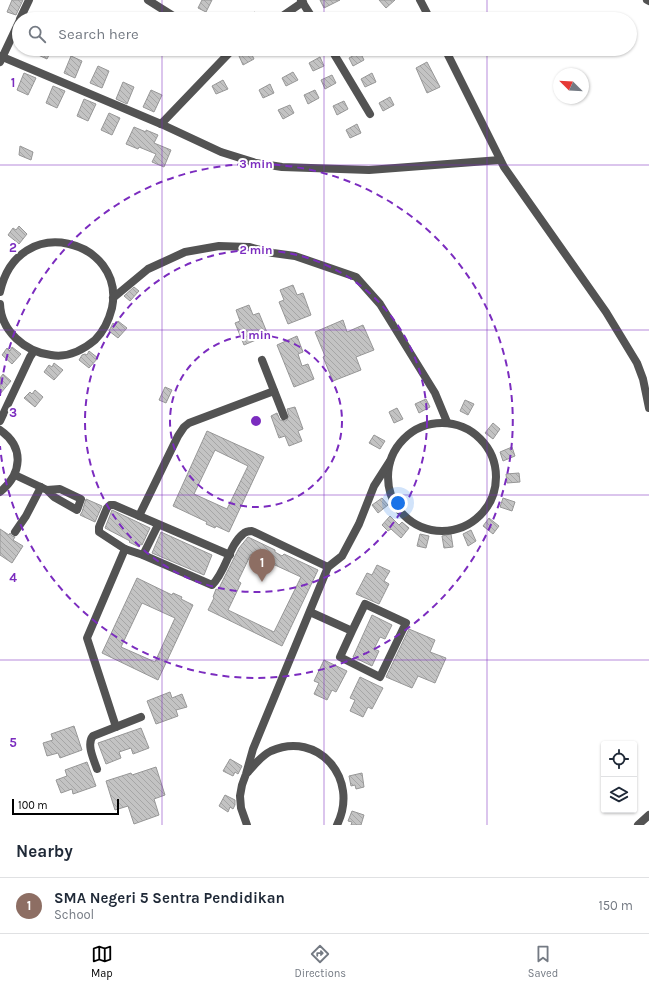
<!DOCTYPE html>
<style>
body{margin:0;font-family:Karla,sans-serif;background:#f6f6f7;color:#1f2937}
.controls{position:absolute;right:12px;bottom:12px;display:grid;overflow:hidden;border-radius:4px;box-shadow:0 1px 3px #0004}
.controls button{width:36px;height:36px;display:grid;place-items:center;padding:0;border:0;border-bottom:1px solid #e0e1e3;background:#fff;color:#1f2937;font:20px sans-serif}
.compass{position:absolute;left:553px;top:68px;width:36px;height:36px;border-radius:50%;background:#fff;box-shadow:0 1px 3px #0004;rotate:294deg}
.scale{position:absolute;left:12px;bottom:10px;width:107px;box-sizing:border-box;padding-left:4px;border:2px solid #000;border-top:0;font-size:11px;line-height:14px;white-space:nowrap;color:#000;-webkit-text-stroke:3px #fff;paint-order:stroke}
.you{position:absolute;left:398px;top:503px;width:14px;height:14px;margin:-10px;border:3px solid #fff;border-radius:50%;background:#1a73e8;box-shadow:0 0 0 6px #1a73e833}
.badge{display:grid;place-items:center;width:26px;height:26px;border-radius:50%;background:#000;color:#fff;font-size:13px;font-weight:700}
.pin{position:absolute;translate:-50% -33px;filter:drop-shadow(0 1px 2px #0008)}
.pin::after{content:'';position:absolute;top:21px;width:14px;height:12px;background:inherit;clip-path:polygon(0 0,100% 0,50% 100%)}
.list{margin:0;padding:0;list-style:none}
h2{display:flex;justify-content:space-between;align-items:center;height:52px;margin:0;padding:0 16px;font-size:17px}
h2 small{font-size:13px;font-weight:400;color:#747a83}
.list li{display:grid;grid-template-columns:26px 1fr auto;gap:12px;align-items:center;box-sizing:border-box;height:56px;padding:0 16px;border-top:1px solid #e0e1e3}
.list b{display:block;font-size:15px;white-space:nowrap}
.list p{margin:0;font-size:13px;white-space:nowrap;color:#747a83}
.list em{font-size:13px;font-style:normal;color:#747a83}
.icon{flex:none;width:22px;height:22px;fill:none;stroke:currentColor;stroke-width:2;stroke-linecap:round;stroke-linejoin:round}
.map{position:relative;flex:none;width:649px;height:825px;overflow:hidden}
.search{position:absolute;background:#fff;box-shadow:0 1px 3px #0004;left:12px;right:12px;top:12px;height:44px;display:flex;align-items:center;gap:10px;box-sizing:border-box;padding:0 14px;border-radius:22px;color:#747a83;font-size:15px}
.sheet{height:108px;background:#fff}
nav{display:flex;justify-content:space-around;align-items:center;box-sizing:border-box;height:56px;border-top:1px solid #e0e1e3;background:#fff;font-size:11px;color:#747a83}
nav a{display:grid;justify-items:center;gap:2px}
nav .on{color:#000}
.map>svg:first-child{display:block}
.building{fill:url(#building-back-hatch);stroke:#979797;fill-rule:evenodd}
.lines{fill:none;stroke-linecap:round;stroke-linejoin:round}
.minor{stroke:#535353;stroke-width:8}
.grid{fill:none;stroke:#7b2cbf;stroke-width:1;stroke-opacity:0.55}
.ring{fill:none;stroke:#7b2cbf;stroke-width:2;stroke-dasharray:7 5}
.grid-label{font-size:13px;text-anchor:middle;font-weight:bold;fill:#7b2cbf;stroke:#fff;stroke-width:4;stroke-linejoin:round;paint-order:stroke}
.centre{fill:#7b2cbf;stroke:#fff;stroke-width:2}
.ring-label{font-size:12px;text-anchor:middle;font-weight:bold;fill:#7b2cbf;stroke:#fff;stroke-width:4;stroke-linejoin:round;paint-order:stroke}
</style>
<div class="map">
<svg width="649" height="825" viewBox="0 0 649 825">
<defs>
<pattern id="building-back-hatch" width="6" height="6" patternUnits="userSpaceOnUse"><rect width="6" height="6" fill="#c3c3c3"/><path d="M-1 5l2 2M0 0l6 6M5-1l2 2" fill="none" stroke="#a6a6a6"/></pattern>
</defs>
<rect width="100%" height="100%" fill="#fff"/>
<g class="building">
<polygon points="12,0 23,0 16,15 7,12"/>
<polygon points="202,0 212,0 206,12 198,8"/>
<polygon points="320,0 340,0 324,8"/>
<polygon points="379,0 395,0 386,8"/>
<polygon points="255,12 258,19 240,19"/>
<polygon points="37,49 52,49 47,59 36,54"/>
<polygon points="250,51 254,59 243,65 239,56"/>
<polygon points="360,52 364,60 353,66 349,58"/>
<polygon points="71,56 82,61 75,78 64,73"/>
<polygon points="320,57 324,66 313,71 309,63"/>
<polygon points="427,62 440,87 427,93 416,68"/>
<polygon points="98,66 109,71 102,88 90,83"/>
<polygon points="293,72 298,80 286,86 282,78"/>
<polygon points="24,73 36,78 28,95 17,90"/>
<polygon points="372,73 376,82 365,87 361,79"/>
<polygon points="332,75 336,83 325,89 321,80"/>
<polygon points="223,80 228,89 216,94 212,86"/>
<polygon points="123,82 134,87 127,104 116,99"/>
<polygon points="270,84 274,93 263,98 259,90"/>
<polygon points="53,86 65,91 57,108 46,103"/>
<polygon points="151,90 162,95 154,112 143,107"/>
<polygon points="315,90 319,98 308,104 304,95"/>
<polygon points="390,97 394,105 383,111 379,103"/>
<polygon points="84,99 96,104 88,121 77,116"/>
<polygon points="344,101 348,109 337,115 333,106"/>
<polygon points="290,105 294,113 283,119 278,110"/>
<polygon points="109,113 120,118 112,135 101,130"/>
<polygon points="357,124 361,133 350,138 346,130"/>
<polygon points="134,127 146,132 146,130 158,135 154,143 171,150 164,167 152,162 156,154 139,147 138,149 126,144"/>
<polygon points="20,146 33,152 31,160 19,155"/>
<polygon points="19,226 27,234 19,244 8,235 13,228 16,230"/>
<polygon points="293,285 297,295 303,293 311,315 288,324 279,302 284,300 280,290"/>
<polygon points="134,287 139,291 130,301 124,296"/>
<polygon points="249,305 253,315 259,313 268,335 244,345 235,323 240,321 236,310"/>
<polygon points="343,320 347,332 363,325 374,350 356,357 361,370 333,381 323,357 325,356 315,332"/>
<polygon points="118,321 127,328 118,338 109,331 113,323 115,325"/>
<polygon points="297,336 303,352 298,354 302,366 308,364 314,379 294,387 277,345"/>
<polygon points="12,347 21,354 12,364 2,355 7,348 10,351"/>
<polygon points="89,351 98,358 89,368 79,360 82,355 85,354 87,355"/>
<polygon points="54,363 63,370 54,380 44,372 49,365 52,367"/>
<polygon points="3,374 11,381 0,394 0,378"/>
<polygon points="165,387 172,390 166,403 159,400"/>
<polygon points="35,390 43,397 35,407 24,398 30,392 32,394"/>
<polygon points="426,399 430,407 419,413 415,404"/>
<polygon points="465,400 474,404 468,415 460,411"/>
<polygon points="295,407 303,429 298,431 302,441 289,446 285,436 279,438 271,416 277,413 280,420 286,421 289,416 287,409"/>
<polygon points="397,408 403,419 394,423 389,412"/>
<polygon points="493,423 500,429 493,439 485,433"/>
<path d="M207,431L264,457L229,532L216,526L215,528L206,524L207,522L173,506ZM215,450L248,466L227,509L194,494Z"/>
<polygon points="374,435 385,441 380,449 369,443"/>
<polygon points="512,447 515,456 503,461 500,452"/>
<polygon points="519,473 520,482 507,483 506,474"/>
<polygon points="382,498 388,505 378,513 372,505"/>
<polygon points="503,498 515,502 512,511 500,507"/>
<polygon points="86,499 102,506 95,522 80,515 82,512"/>
<polygon points="112,510 150,528 142,545 140,544 139,547 129,542 130,541 105,528"/>
<polygon points="390,516 399,525 402,522 409,528 401,538 391,529 388,531 382,525"/>
<polygon points="489,518 499,526 493,534 483,526"/>
<polygon points="0,529 9,535 10,533 12,536 15,537 13,540 23,546 12,563 0,555"/>
<polygon points="471,530 476,541 468,546 463,534"/>
<polygon points="161,532 212,555 204,575 152,553"/>
<polygon points="420,534 429,536 426,548 417,546"/>
<polygon points="451,534 453,547 444,548 442,536"/>
<path d="M248,537L275,550V552L282,556L284,554L318,570L282,646L208,610L214,598L213,597L216,589L218,590L239,548ZM251,554L301,577L274,632L228,610L241,583L238,581Z"/>
<polygon points="377,565 390,571 384,581 389,584 379,604 356,594 367,573 372,575"/>
<path d="M137,578L172,595L173,593L182,597L181,599L193,605L158,680L102,653ZM142,603L175,618L155,662L121,647Z"/>
<polygon points="372,615 392,625 385,639 380,637 374,649 379,651 372,666 353,657"/>
<polygon points="409,629 435,640 430,652 446,658 435,683 418,676 412,688 386,677"/>
<polygon points="324,660 347,671 336,692 332,690 327,700 314,694 319,683 314,681"/>
<polygon points="360,677 383,688 372,709 368,707 363,717 350,711 355,700 350,698"/>
<polygon points="170,692 172,698 182,694 187,707 176,710 178,716 156,724 147,701"/>
<polygon points="74,726 82,750 60,758 58,753 47,756 43,743 53,740 51,734"/>
<polygon points="141,728 149,748 133,754 131,748 119,752 121,758 106,764 98,743"/>
<polygon points="230,759 242,766 238,774 235,772 233,776 223,771"/>
<polygon points="87,762 96,786 73,794 72,789 61,793 56,780 67,776 65,770"/>
<polygon points="156,767 165,795 154,799 159,815 134,824 128,806 115,810 106,781 131,773 132,775"/>
<polygon points="362,773 364,787 356,789 355,785 351,786 349,776"/>
<polygon points="225,795 235,800 235,805 233,809 230,807 228,812 219,806"/>
<polygon points="352,811 364,815 361,825 351,825 352,822 348,821"/>
</g>
<g class="lines">
<g class="minor">
<polyline points="148,0 178,19"/>
<polyline points="301,0 313,19"/>
<polyline points="420,0 430,19"/>
<polyline points="647,0 649,1"/>
<polyline points="20,19 29,0"/>
<polyline points="278,19 303,2"/>
<polyline points="331,49 370,114"/>
<polyline points="445,49 504,167 606,312 637,363 643,379 649,408"/>
<polyline points="0,56 161,124 221,152 256,163 282,167 369,170 500,160"/>
<polyline points="0,62 19,22"/>
<polyline points="161,124 233,49"/>
<path d="M0,292C18,210 126,240 112,308C109,320 104,331 95,340C83,350 67,358 51,355C25,352 1,331 0,304"/>
<polyline points="113,298 148,269 185,252 219,246 249,247 273,253 295,256 356,277 380,304 435,393 447,422"/>
<polyline points="262,360 284,416"/>
<polyline points="0,421 30,357 34,351"/>
<circle cx="442" cy="477" r="54"/>
<path d="M0,430C25,447 22,474 0,492"/>
<polyline points="15,475 47,490 60,489 81,499 77,510 54,497 47,490"/>
<polyline points="139,516 178,436 184,427 189,423 274,391"/>
<polyline points="15,532 26,516 41,487"/>
<polyline points="143,555 158,525"/>
<path d="M230,555L114,505H110L107,508L99,527V532L125,549L143,555L212,585C226,572 229,545 243,534C246,531 249,531 252,531L328,567"/>
<polyline points="310,612 352,631 365,604 406,623 380,677 340,657 352,631"/>
<polyline points="116,727 87,638 125,549"/>
<path d="M97,769C94,760 86,744 93,736L141,717"/>
<path d="M248,772C255,764 261,756 271,751C318,730 360,779 337,825"/>
<polyline points="247,825 241,808 240,796 242,785 246,774 253,749 328,567 342,556 359,524 374,486 390,461"/>
<polyline points="638,825 649,815"/>
</g>
</g>
<path class="grid" d="M162,0V19M324,0V19M487,0V19M162,49V825M324,49V825M487,49V825M0,165H649M0,330H649M0,495H649M0,660H649"/>
<g class="ring">
<circle cx="256" cy="421" r="86"/>
<circle cx="256" cy="421" r="171"/>
<path d="M0 396A257 257 0 1 1 0 446"/>
</g>
<g class="grid-label">
<text x="13" y="87">1</text>
<text x="13" y="252">2</text>
<text x="13" y="417">3</text>
<text x="13" y="582">4</text>
<text x="13" y="747">5</text>
</g>
<circle cx="256" cy="421" r="6" class="centre"/>
<g class="ring-label">
<text x="256" y="168">3 min</text>
<text x="256" y="254">2 min</text>
<text x="256" y="339">1 min</text>
</g>
</svg>
<div class="controls">
<button><svg class="icon" aria-label="locate" viewBox="0 0 24 24"><circle cx="12" cy="12" r="6"/><path d="M12 2v4M12 18v4M2 12h4M18 12h4"/></svg></button>
<button><svg class="icon" aria-label="layers" viewBox="0 0 24 24"><path d="M12 4l9 5-9 5-9-5zM3 14l9 5 9-5"/></svg></button>
</div>
<svg class="compass" viewBox="-18 -18 36 36"><path d="M0-13l5 13h-10z" fill="#e53935"/><path d="M0 13l5-13h-10z" fill="#747a83"/></svg>
<div class="scale">100 m</div>
<div class="you"></div>
<div class="pin badge" style="left:262px;top:582px;background:#8d6e63">1</div>
<div class="search"><svg class="icon" aria-label="search" viewBox="0 0 24 24"><circle cx="10" cy="10" r="6"/><path d="M15 15l6 6"/></svg>Search here</div>
</div>
<section class="sheet">
<h2>Nearby<small></small></h2>
<ul class="list">
<li><span class="badge" style="background:#8d6e63">1</span><div><b>SMA Negeri 5 Sentra Pendidikan</b><p>School</p></div><em>150 m</em></li>
</ul>
</section>
<nav>
<a class="on"><svg class="icon" aria-label="map" viewBox="0 0 24 24"><path d="M3 6l6-2 6 2 6-2v14l-6 2-6-2-6 2zM9 4v14M15 6v14"/></svg>Map</a>
<a><svg class="icon" aria-label="directions" viewBox="0 0 24 24"><path d="M12 3l9 9-9 9-9-9zM9 14v-3h6M13 9l2 2-2 2"/></svg>Directions</a>
<a><svg class="icon" aria-label="saved" viewBox="0 0 24 24"><path d="M7 4h10v16l-5-4-5 4z"/></svg>Saved</a>
</nav>
